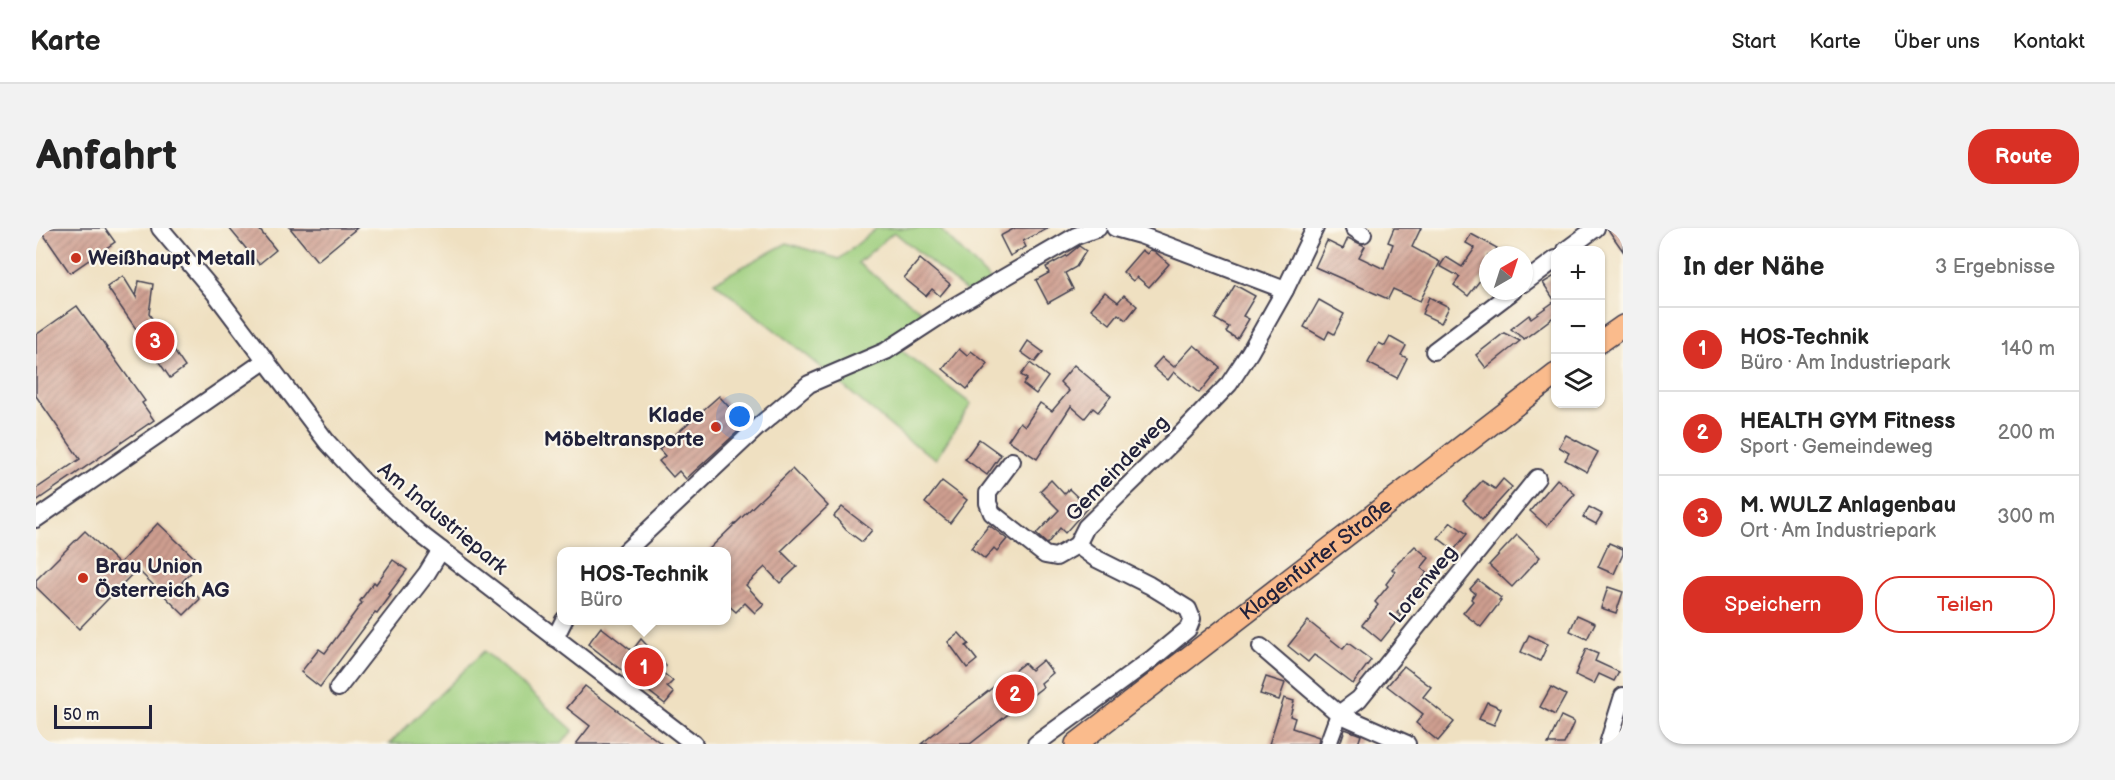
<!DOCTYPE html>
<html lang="de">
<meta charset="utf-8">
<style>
body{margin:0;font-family:"Balsamiq Sans",sans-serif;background:#f2f2f2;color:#222}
.controls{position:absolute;right:18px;top:18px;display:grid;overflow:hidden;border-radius:12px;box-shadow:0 2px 4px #0004}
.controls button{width:54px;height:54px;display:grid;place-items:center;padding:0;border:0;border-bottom:2px solid #e0e0e0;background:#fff;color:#222;font:30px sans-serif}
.compass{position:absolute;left:1443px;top:18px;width:54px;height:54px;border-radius:50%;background:#fff;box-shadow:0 2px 4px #0004;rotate:39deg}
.scale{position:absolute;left:18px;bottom:15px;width:98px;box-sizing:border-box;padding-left:6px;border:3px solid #22223b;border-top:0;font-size:16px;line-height:21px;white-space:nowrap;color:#22223b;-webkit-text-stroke:4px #fbf7ec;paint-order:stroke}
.you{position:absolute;left:704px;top:189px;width:21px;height:21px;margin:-15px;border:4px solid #fff;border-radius:50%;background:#1a73e8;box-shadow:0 0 0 9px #1a73e833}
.badge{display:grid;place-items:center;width:39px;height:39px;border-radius:50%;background:#d93025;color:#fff;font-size:20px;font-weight:700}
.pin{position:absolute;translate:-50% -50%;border:3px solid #fff;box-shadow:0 2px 6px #0006}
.popup{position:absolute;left:521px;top:319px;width:174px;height:78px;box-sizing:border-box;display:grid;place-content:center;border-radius:12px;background:#fff;filter:drop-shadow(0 2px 4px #0005);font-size:20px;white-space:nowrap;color:#767676}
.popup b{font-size:22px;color:#222}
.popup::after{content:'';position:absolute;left:50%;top:100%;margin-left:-12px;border:12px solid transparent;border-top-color:#fff}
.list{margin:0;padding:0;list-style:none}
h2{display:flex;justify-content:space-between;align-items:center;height:78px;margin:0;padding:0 24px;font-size:26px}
h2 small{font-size:20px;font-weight:400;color:#767676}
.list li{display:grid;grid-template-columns:39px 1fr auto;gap:18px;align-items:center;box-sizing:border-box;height:84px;padding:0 24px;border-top:2px solid #e0e0e0}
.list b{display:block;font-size:22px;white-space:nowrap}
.list p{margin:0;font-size:20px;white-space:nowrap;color:#767676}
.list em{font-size:20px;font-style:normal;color:#767676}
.actions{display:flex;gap:12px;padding:18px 24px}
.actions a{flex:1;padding:14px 0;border:2px solid #d93025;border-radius:24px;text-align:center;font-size:21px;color:#d93025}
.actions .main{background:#d93025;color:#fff}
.icon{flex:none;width:33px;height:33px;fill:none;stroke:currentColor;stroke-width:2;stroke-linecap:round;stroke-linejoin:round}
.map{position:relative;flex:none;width:1587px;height:516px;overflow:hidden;border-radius:24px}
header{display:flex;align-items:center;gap:36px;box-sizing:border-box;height:84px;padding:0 30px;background:#fff;border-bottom:2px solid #e0e0e0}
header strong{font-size:28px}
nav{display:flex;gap:33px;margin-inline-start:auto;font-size:21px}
.intro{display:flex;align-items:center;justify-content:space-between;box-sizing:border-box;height:144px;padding:0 36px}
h1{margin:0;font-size:42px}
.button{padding:15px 27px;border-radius:24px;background:#d93025;color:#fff;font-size:21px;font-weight:700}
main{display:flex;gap:36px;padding:0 36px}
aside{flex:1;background:#fff;border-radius:24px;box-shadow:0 2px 4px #0004}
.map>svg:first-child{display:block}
.green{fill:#9dce7d;stroke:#60785c;stroke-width:1.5}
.building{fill:url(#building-hatch)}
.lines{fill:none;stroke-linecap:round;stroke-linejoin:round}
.minor-casing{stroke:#413e4f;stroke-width:20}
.major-casing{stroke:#413e4f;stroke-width:24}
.minor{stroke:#fff;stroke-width:16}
.major{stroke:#fabb8c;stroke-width:21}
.poi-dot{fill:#c8321e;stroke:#fbf7ec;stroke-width:2}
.labels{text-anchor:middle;stroke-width:4.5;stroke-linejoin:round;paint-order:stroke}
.poi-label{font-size:21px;font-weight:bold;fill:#22223b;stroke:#fbf7ec;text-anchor:start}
.street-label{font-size:21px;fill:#22223b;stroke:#fbf7ec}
</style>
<header>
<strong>Karte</strong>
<nav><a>Start</a><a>Karte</a><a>Über uns</a><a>Kontakt</a></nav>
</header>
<div class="intro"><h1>Anfahrt</h1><a class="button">Route</a></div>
<main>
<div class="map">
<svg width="1587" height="516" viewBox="0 0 1587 516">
<defs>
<pattern id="building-hatch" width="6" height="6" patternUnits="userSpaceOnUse" patternTransform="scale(1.5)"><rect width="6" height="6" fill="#cf9f90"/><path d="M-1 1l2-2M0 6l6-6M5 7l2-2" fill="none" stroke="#a88177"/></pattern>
</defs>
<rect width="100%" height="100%" fill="#fbf7ec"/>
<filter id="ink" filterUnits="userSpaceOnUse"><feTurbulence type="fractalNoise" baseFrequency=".0167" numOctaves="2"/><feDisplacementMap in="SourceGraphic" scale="12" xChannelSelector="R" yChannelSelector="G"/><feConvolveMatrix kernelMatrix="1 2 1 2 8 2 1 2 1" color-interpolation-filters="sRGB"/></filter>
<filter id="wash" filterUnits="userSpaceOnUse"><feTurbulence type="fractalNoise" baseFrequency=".008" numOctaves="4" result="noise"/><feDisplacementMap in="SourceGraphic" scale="24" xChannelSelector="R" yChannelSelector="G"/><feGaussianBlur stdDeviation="1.35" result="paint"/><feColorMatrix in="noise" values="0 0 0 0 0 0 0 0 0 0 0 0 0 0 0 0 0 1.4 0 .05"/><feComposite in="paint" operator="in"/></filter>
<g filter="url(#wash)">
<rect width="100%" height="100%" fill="#efe0c1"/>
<g class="green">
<polygon points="841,0 903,0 956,54 935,67 858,4 822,35 893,89 854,111 866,123 935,176 900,231 870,211 774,130 678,54 751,15 803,31"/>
<polygon points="448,423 537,502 526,516 353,516"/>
</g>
<g id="blocks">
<g class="building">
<polygon points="3,0 69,0 79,14 34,45"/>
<polygon points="193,0 222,0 240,22 223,36"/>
<polygon points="254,0 321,0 281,33"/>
<polygon points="979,0 1013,0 987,13 990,19 974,28 964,8"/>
<polygon points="1358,0 1385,0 1376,19 1404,34 1384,73 1357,61 1352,71 1279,39 1291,13 1307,21 1312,10 1329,18 1323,29 1348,41 1357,16 1352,14"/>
<polygon points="1571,0 1587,0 1587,23"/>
<polygon points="1435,6 1461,20 1457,27 1452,27 1452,42 1432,68 1418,57 1424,49 1404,38 1410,29 1426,39 1439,20 1430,15"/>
<polygon points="1043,18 1050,23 1040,39 1029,45 1037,61 1012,75 1000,52 1013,45 1010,39 1032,27"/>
<polygon points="1106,22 1111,26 1114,22 1118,23 1133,36 1113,59 1101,49 1097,53 1087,44"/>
<polygon points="884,31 914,56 904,68 896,61 890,68 868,50"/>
<polygon points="1520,47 1520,87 1488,111 1475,101 1493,87 1495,90 1519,73 1507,55"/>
<polygon points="87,48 100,69 103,53 117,56 113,86 149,139 134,150 71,59"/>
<polygon points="1199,57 1219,68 1207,88 1213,91 1201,111 1190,104 1193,99 1179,91"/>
<polygon points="1069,64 1082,74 1088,67 1101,78 1090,92 1082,86 1074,96 1055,81"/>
<polygon points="1393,69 1413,79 1405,95 1386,86"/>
<polygon points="1283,72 1308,86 1298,106 1293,103 1289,111 1268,99"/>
<polygon points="41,78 109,173 106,175 118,192 0,273 0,261 44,231 0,168 0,107"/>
<polygon points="1468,105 1484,113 1450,140 1440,127"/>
<polygon points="1354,109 1370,118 1365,127 1371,130 1361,150 1332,135 1343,115 1349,118"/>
<polygon points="992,113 1007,124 999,134 985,124"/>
<polygon points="1158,117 1184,139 1163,165 1138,144 1132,152 1117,139 1126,129 1138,139"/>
<polygon points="923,121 931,128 935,123 952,136 931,161 907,141"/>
<polygon points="994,135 1012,149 1000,166 987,156 991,151 985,147"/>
<polygon points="1038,137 1075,168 1062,184 1057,180 1049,190 1035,178 1001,231 972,212 984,194 989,198 1004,175 1016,183 1033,163 1024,154"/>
<polygon points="683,168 709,197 650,251 643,243 637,249 623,233 629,228 623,221"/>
<polygon points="1530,207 1562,224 1551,244 1529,232 1533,225 1523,219"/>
<polygon points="943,211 965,227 951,247 929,231"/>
<polygon points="756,241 792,278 745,323 761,339 744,355 729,339 710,357 728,377 719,385 709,375 700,384 690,375 690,324 670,324"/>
<polygon points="1467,251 1476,259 1446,292 1427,273 1446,253 1459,261"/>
<polygon points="1521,251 1539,266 1511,298 1494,283"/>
<polygon points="1015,252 1028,266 1033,261 1052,279 1029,305 1024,300 1011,316 1000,306 1023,282 1004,263"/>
<polygon points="906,253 931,272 914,295 889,275"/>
<polygon points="806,279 836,302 826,314 810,302 798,288"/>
<polygon points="1553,279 1566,286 1560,296 1547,289"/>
<polygon points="1415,294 1431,306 1418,322 1402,310"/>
<polygon points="122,295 164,335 146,354 164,371 148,387 101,341 43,401 0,359 0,352 49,303 83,336"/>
<polygon points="953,297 971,311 961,323 958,320 949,331 935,320"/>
<polygon points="1481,307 1504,329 1476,359 1453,337"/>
<polygon points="1573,315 1587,321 1587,326 1578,346 1562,339"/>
<polygon points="1379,318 1393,330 1385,340 1391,345 1366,377 1361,385 1365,388 1345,413 1326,397 1342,377 1339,374 1352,358 1350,356 1359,344 1356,341"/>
<polygon points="357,332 371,342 353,366 355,367 341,386 339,385 284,459 265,444 283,421 289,425 326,375 324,373 338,354 340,356"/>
<polygon points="1442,352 1465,370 1463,372 1465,373 1445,399 1427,385 1437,373 1435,371 1439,365 1434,361"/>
<polygon points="1572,359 1587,364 1580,385 1565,380"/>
<polygon points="1541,387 1559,395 1551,411 1534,403"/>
<polygon points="1272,393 1307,421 1312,415 1335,432 1317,456 1283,430 1278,427 1272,434 1252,418"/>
<polygon points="565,399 596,423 605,411 630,438 626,444 637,453 631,459 638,465 629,476 552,416"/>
<polygon points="923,405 933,416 930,418 941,432 931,440 912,414"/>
<polygon points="1493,407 1512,416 1504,433 1485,424"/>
<polygon points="1550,421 1562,426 1559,433 1583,444 1578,453 1563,446 1558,456 1539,447"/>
<polygon points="1007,432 1017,445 1005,455 1007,459 934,516 885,516 988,435 995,442"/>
<polygon points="1368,438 1395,459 1387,469 1418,494 1402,513 1380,495 1387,486 1351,458"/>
<polygon points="1230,449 1249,455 1243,472 1224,466"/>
<polygon points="549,458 626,516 540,516 554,498 531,480"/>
<polygon points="1515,459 1530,467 1519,487 1504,479"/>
<polygon points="1248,470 1258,473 1254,488 1259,490 1256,500 1283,509 1282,516 1233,516"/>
<polygon points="1451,474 1465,480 1458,497 1443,491"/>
<polygon points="1525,488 1538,494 1528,516 1512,516"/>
<polygon points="1309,501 1325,507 1322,516 1304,516"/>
</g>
</g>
</g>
<g filter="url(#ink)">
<use href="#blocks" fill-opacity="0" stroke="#413e4f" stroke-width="1.5"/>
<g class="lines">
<defs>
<g id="minor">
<polyline points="124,0 178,64 291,214 327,253 383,305 658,516"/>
<polyline points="1079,0 1104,7 1249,62"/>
<polyline points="1318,0 1327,6"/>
<polyline points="1530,22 1560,0"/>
<polyline points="1488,55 1520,31"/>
<polyline points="1398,123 1477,63"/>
<polyline points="976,233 952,265 952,275 956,285 1009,327 1020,329 1041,317"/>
<polyline points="0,291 230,132"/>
<polyline points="589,324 724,197 773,156 850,123 919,78 1040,8 1062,0"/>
<polyline points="519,410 528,392"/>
<polyline points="1225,419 1303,486 1371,516"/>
<polyline points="302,460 391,345 405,322"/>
<polyline points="1303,486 1323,471 1501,250"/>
<polyline points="1000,516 1117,430 1152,401 1156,391 1152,381 1113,357 1059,330 1041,317 1050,299 1149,202 1193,156 1214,124 1249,62 1279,0"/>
<polyline points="1292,516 1303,486"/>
<polyline points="1572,516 1587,468"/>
</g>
<g id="major">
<polyline points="1564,114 1587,98"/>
<path id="s1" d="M1040,516L1520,146"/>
</g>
</defs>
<use href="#minor" class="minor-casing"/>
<use href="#major" class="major-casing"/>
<use href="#minor" class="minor"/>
<use href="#major" class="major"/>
</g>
</g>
<g class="poi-dot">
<circle cx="40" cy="30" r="6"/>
<circle cx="680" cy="199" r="6"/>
<circle cx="47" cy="350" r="6"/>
</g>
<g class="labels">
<g class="poi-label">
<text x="52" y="37">Weißhaupt Metall</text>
<text x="668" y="194" text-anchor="end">Klade<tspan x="668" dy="24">Möbeltransporte</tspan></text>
<text x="59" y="345">Brau Union<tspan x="59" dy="24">Österreich AG</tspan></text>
</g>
<g class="street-label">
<text transform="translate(1081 240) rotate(-46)" y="7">Gemeindeweg</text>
<text transform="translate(407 290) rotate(40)" y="7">Am Industriepark</text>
<text dy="7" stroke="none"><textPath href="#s1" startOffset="303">Klagenfurter Straße</textPath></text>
<text transform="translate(1387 356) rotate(-51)" y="7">Lorenweg</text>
</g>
</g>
</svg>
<div class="controls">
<button>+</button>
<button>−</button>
<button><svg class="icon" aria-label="layers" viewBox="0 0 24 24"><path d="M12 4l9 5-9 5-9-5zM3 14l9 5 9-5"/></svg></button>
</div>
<svg class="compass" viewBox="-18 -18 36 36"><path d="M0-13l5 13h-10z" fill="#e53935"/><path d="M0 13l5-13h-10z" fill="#767676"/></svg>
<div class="scale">50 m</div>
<div class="you"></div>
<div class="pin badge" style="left:608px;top:439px">1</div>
<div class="popup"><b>HOS-Technik</b>Büro</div>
<div class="pin badge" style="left:979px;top:466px">2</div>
<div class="pin badge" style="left:119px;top:113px">3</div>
</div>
<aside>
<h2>In der Nähe<small>3 Ergebnisse</small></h2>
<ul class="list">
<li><span class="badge">1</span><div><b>HOS-Technik</b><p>Büro · Am Industriepark</p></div><em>140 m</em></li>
<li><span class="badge">2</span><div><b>HEALTH GYM Fitness</b><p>Sport · Gemeindeweg</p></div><em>200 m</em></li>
<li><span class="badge">3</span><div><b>M. WULZ Anlagenbau</b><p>Ort · Am Industriepark</p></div><em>300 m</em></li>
</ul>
<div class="actions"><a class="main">Speichern</a><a>Teilen</a></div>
</aside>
</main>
